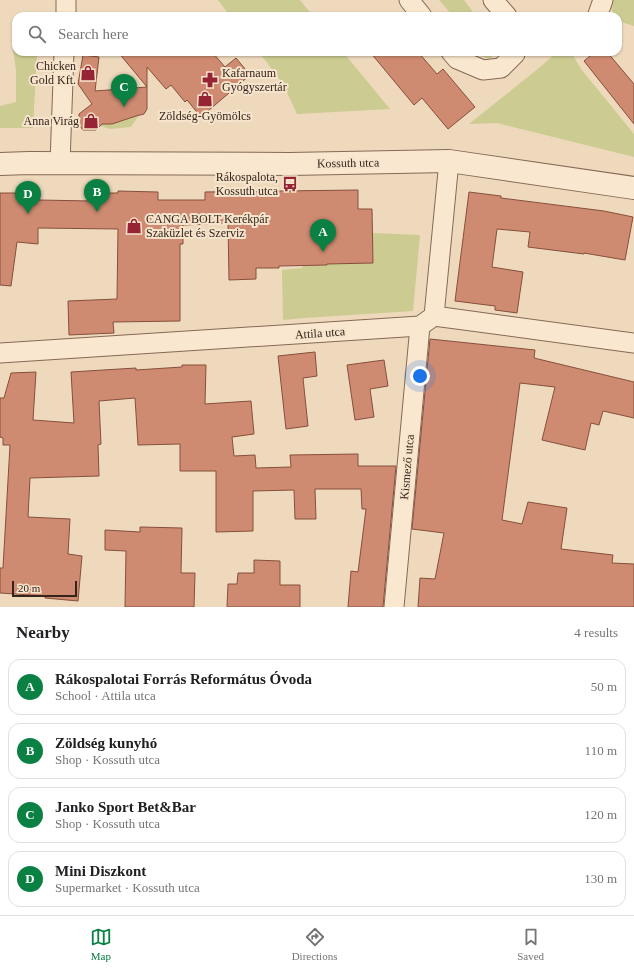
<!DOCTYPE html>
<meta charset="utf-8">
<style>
body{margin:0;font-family:"Times New Roman",serif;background:#f6f6f6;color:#202124}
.scale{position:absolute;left:12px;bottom:10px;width:65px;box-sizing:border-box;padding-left:4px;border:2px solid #35241b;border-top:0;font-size:11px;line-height:14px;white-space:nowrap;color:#35241b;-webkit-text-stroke:3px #f6e4cc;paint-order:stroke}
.you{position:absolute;left:420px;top:376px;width:14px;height:14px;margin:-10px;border:3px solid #fff;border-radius:50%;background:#1a73e8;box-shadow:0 0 0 6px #1a73e833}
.badge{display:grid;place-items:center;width:26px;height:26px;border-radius:50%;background:#0b8043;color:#fff;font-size:13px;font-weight:700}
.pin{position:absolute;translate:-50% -33px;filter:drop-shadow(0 1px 2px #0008)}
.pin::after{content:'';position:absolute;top:21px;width:14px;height:12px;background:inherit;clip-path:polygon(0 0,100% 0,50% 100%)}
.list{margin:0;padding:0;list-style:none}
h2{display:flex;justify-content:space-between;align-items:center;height:52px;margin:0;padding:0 16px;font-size:17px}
h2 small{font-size:13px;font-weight:400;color:#757577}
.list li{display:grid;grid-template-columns:26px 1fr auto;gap:12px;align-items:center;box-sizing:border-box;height:56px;margin:0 8px 8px;padding:0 8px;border:1px solid #e0e0e0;border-radius:12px}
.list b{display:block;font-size:15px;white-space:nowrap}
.list p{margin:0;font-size:13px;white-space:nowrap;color:#757577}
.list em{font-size:13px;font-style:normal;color:#757577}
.icon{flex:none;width:22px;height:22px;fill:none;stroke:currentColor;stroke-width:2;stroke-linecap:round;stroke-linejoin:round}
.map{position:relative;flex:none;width:634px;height:607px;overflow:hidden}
.search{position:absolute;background:#fff;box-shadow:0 1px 3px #0004;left:12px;right:12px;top:12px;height:44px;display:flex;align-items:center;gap:10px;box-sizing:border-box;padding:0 14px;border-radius:12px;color:#757577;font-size:15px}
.sheet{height:308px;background:#fff}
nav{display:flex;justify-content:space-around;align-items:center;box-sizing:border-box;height:56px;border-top:1px solid #e0e0e0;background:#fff;font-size:11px;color:#757577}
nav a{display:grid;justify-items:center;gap:2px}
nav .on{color:#0b8043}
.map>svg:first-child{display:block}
.green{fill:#cccb91}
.building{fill:#ce8b71;stroke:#864f3b}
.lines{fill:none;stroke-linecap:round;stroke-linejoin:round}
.minor-casing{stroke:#866956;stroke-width:21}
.tertiary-casing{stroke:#866956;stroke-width:24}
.minor{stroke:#f9e7cf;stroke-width:19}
.tertiary{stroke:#f9e7cf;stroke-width:22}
.labels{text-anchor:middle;stroke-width:4;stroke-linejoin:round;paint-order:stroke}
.poi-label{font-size:12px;fill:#35241b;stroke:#f6e4cc;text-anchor:end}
.street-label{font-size:12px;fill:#35241b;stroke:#f6e4cc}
</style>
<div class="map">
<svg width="634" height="607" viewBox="0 0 634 607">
<rect width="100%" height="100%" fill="#eed9bc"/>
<g class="green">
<polygon points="218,0 300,0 313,16 230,16"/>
<polygon points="439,0 464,0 476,16 453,16"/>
<polygon points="608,0 634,0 634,26 618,21 618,16 615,16 607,1"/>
<polygon points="16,43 16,52 37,52 33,128 0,128 0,106 16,102 16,70 13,50 14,44"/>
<polygon points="259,52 343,52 390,109 297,114 283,84"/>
<polygon points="474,52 496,52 490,59 473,53"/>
<polygon points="557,52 571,52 581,69 634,134 634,157 497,123 469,124 539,68"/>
<polygon points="139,115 131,127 110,129 100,126 102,124 110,124"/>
<polygon points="373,233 420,235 413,311 304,318 283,320 282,270 302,268 303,266 327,265 327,247 350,263 373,263"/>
</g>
<g class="building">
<polygon points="118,52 212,52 225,67 236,58 250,75 201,117 187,100 185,102 171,85 166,89 147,67 147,109 144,114 136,116 112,124 102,124 96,130 83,130 79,125 79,114 92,104 78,84 83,55 99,57 95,91 147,87"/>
<polygon points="370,52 418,52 437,74 443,69 475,107 448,129 422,98 414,105"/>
<polygon points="595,52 607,52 634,84 634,124 584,61"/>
<polygon points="358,190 358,209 372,209 373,263 327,264 327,265 279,266 279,268 256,268 256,279 229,280 228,223 183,225 183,244 180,244 180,321 113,322 114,333 69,335 68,301 117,299 118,229 38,228 38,244 17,242 11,286 0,285 0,193 39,193 39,200 91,201 92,193 118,193 118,191 158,192 158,200 205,200 205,192"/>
<polygon points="469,192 501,196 501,198 604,211 633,217 625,260 584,253 584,254 528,247 530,232 497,229 492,267 523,272 517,313 495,310 495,306 455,301"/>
<polygon points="430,339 535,350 534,358 634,382 634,418 603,411 599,425 591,423 585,450 542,440 555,387 520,383 502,520 522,524 528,502 567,508 561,549 613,555 612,563 634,564 634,607 418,607 420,578 435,579 444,533 412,529"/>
<polygon points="315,352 317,376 303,378 308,426 286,429 278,356"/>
<polygon points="384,360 388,386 370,389 374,417 355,420 347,365"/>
<polygon points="182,365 206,365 205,404 251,401 254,434 232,437 234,456 255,455 256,468 291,467 290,455 358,454 358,466 396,466 383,607 348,607 351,571 358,572 366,509 362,509 361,489 315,489 316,519 295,519 294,490 253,491 253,531 216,532 216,471 180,471 180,444 138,445 135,398 99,401 101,444 98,445 99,476 30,478 28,517 70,519 68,554 82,556 78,601 45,598 45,596 0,593 0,568 3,568 10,445 3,445 3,438 0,437 0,398 4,398 11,373 36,372 33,420 74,423 71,372 136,368 136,370 182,367"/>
<polygon points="140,527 182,528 181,573 195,573 194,607 125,607 126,551 105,550 105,530 140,532"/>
<polygon points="254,560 280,561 280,585 300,585 300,607 227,607 228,584 237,584 238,573 254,573"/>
</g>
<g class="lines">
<defs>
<g id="minor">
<polyline points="409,0 422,16"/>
<polyline points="493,0 507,16"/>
<polyline points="598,14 603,0"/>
<polyline points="66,16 66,0"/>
<polyline points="451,52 457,59 483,70 501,68 515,54 515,52"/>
<polyline points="60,163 64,52"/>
<polyline points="434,316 449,161"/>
<polyline points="0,353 420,326 434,316 634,343"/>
<polyline points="394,607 420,326"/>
</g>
<polyline id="tertiary" points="0,164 29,163 289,164 449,161 634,188"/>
</defs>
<use href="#minor" class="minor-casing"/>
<use href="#tertiary" class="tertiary-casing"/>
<use href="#minor" class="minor"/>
<use href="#tertiary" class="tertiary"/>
</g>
<defs>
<symbol id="shop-bare" viewBox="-9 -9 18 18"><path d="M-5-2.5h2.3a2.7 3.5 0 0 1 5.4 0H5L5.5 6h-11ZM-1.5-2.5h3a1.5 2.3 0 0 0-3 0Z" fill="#972434" stroke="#f6e4cc" stroke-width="2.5" paint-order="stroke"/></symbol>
<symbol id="pharmacy-bare" viewBox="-9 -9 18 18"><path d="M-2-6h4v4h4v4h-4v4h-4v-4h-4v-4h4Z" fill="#972434" stroke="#f6e4cc" stroke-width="2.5" paint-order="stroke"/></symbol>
<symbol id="bus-bare" viewBox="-9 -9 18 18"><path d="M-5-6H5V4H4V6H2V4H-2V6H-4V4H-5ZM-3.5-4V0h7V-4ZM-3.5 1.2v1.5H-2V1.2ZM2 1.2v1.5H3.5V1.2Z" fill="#972434" stroke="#f6e4cc" stroke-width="2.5" paint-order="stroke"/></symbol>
</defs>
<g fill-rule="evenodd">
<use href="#shop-bare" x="77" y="62" width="22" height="22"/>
<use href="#pharmacy-bare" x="199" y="69" width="22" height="22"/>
<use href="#shop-bare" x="194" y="88" width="22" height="22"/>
<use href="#shop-bare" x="80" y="110" width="22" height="22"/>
<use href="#bus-bare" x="279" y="173" width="22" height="22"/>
<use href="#shop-bare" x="123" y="215" width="22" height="22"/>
</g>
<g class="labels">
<g class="poi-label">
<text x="76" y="70">Chicken<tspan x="76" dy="14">Gold Kft.</tspan></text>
<text x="222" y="77" text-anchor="start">Kafarnaum<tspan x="222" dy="14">Gyógyszertár</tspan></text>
<text x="205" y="120" text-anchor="middle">Zöldség-Gyömölcs</text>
<text x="79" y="125">Anna Virág</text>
<text x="278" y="181">Rákospalota,<tspan x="278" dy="14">Kossuth utca</tspan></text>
<text x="146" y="223" text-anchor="start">CANGA BOLT Kerékpár<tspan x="146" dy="14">Szaküzlet és Szerviz</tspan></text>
</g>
<g class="street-label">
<text transform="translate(348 163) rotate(-1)" y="4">Kossuth utca</text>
<text transform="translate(320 333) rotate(-4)" y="4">Attila utca</text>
<text transform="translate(407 467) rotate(-85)" y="4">Kismező utca</text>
</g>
</g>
</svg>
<div class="scale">20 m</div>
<div class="you"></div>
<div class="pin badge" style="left:323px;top:252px">A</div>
<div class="pin badge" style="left:97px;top:212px">B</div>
<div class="pin badge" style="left:124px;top:107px">C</div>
<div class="pin badge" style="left:28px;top:214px">D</div>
<div class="search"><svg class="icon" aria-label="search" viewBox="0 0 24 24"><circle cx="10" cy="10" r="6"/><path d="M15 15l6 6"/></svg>Search here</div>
</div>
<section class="sheet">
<h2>Nearby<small>4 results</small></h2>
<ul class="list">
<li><span class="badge">A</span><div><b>Rákospalotai Forrás Református Óvoda</b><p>School · Attila utca</p></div><em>50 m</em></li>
<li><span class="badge">B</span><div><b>Zöldség kunyhó</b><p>Shop · Kossuth utca</p></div><em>110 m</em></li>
<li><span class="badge">C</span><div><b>Janko Sport Bet&amp;Bar</b><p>Shop · Kossuth utca</p></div><em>120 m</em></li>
<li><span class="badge">D</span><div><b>Mini Diszkont</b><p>Supermarket · Kossuth utca</p></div><em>130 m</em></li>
</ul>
</section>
<nav>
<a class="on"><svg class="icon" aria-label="map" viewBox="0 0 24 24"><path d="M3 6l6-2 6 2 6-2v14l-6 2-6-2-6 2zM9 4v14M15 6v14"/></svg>Map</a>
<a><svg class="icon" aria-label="directions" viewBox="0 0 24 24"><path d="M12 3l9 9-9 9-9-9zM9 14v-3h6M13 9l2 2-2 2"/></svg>Directions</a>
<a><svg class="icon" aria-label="saved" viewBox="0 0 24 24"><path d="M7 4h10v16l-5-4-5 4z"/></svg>Saved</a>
</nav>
